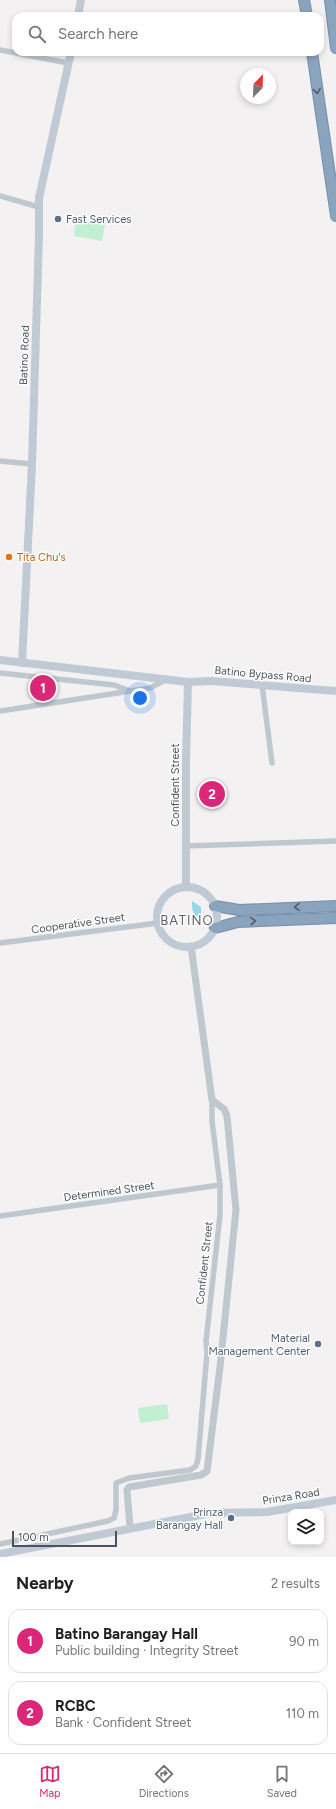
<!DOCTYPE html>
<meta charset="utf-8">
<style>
body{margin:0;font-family:Figtree,sans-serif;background:#f6f6f6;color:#222}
.controls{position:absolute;right:12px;bottom:12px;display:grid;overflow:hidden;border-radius:8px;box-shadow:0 2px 6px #0003}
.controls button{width:36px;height:36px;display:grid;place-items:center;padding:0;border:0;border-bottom:1px solid #e0e0e0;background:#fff;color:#222;font:20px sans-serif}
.compass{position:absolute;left:240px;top:68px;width:36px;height:36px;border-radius:50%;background:#fff;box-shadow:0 2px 6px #0003;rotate:23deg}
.scale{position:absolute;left:12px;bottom:10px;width:105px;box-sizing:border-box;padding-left:4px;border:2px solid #49545e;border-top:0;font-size:11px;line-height:14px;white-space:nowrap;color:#49545e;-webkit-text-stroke:3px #fff;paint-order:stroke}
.you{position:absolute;left:140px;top:698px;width:14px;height:14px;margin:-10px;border:3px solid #fff;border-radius:50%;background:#1a73e8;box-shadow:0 0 0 6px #1a73e833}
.badge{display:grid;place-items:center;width:26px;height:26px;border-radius:50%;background:#db2777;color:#fff;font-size:13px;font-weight:700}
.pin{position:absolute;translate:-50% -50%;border:2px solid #fff;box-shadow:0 1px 4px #0006}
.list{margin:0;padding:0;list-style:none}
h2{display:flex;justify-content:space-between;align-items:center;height:52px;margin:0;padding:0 16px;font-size:17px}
h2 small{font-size:13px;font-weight:400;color:#767676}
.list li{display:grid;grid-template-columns:26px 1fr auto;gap:12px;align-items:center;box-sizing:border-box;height:64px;margin:0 8px 8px;padding:0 8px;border:1px solid #e0e0e0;border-radius:12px}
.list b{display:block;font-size:15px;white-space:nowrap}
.list p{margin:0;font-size:13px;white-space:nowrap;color:#767676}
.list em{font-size:13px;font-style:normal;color:#767676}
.icon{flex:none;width:22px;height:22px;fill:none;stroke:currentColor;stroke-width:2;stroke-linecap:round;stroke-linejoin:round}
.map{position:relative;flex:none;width:336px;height:1557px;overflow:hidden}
.search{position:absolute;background:#fff;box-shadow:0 2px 6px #0003;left:12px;right:12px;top:12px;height:44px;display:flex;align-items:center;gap:10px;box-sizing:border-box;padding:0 14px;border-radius:12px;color:#767676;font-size:15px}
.sheet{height:196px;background:#fff}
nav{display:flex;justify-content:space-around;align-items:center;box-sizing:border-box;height:56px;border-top:1px solid #e0e0e0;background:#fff;font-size:11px;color:#767676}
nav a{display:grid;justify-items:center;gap:2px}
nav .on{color:#db2777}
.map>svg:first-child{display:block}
.green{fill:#c2eed2}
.water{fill:#91d8e9}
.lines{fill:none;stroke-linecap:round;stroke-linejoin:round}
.motorway-casing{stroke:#768fa9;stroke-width:12}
.minor{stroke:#bfc8cf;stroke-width:5.5}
.tertiary{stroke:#bfc8cf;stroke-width:7}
.secondary{stroke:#c0cad4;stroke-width:8}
.motorway{stroke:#8ba4bd;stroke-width:10}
.oneway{stroke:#505c68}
.service-dot{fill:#5c6f8a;stroke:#fff;stroke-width:1.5}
.food-dot{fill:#e8710a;stroke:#fff;stroke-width:1.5}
.labels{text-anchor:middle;stroke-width:3;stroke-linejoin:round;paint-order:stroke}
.service-label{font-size:11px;fill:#4e5e75;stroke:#fff;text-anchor:end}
.street-label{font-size:11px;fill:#49545e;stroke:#fff}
.food-label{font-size:11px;fill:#c56008;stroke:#fff;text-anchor:start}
.quarter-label{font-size:13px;letter-spacing:1px;fill:#5e6166;stroke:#fff}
</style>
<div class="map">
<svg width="336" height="1557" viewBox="0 0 336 1557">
<rect width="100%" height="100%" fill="#f3f1f1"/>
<g class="green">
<polygon points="76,221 105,225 102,241 74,236"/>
<polygon points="167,1404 169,1419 140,1423 138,1408"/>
</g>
<path class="water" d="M192,901L201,907V919C192,915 192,910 192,901Z"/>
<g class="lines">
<defs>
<g id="motorway">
<polyline points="304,0 307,16"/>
<polyline points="330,0 336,48"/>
<polyline points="312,52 336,216"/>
<polyline points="215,906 239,910 336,906"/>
<polyline points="215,928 238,922 336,918"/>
</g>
</defs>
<use href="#motorway" class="motorway-casing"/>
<g class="minor">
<polyline points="0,50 68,63"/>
<polyline points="0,196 39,207"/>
<polyline points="0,461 32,464"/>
<polyline points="0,673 114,685 130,691"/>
<polyline points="262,685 272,763"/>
<polyline points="0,711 150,688 165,680"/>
<polyline points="185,846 336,841"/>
<polyline points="0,943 158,923"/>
<polyline points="0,1216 220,1185"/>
<polyline points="0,1544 108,1521 114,1518 116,1510 116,1483 129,1478 190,1470 196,1466 198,1459 207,1353 206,1341 220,1215 220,1185 212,1121 212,1100"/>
</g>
<polyline class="tertiary" points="130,1527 127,1490 129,1487 201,1475 207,1471 220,1367 236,1210 227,1116 224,1109 212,1100 191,946"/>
<g class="secondary">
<polyline points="78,16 81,0"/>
<polyline points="0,660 188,682 211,681 336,691"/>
<polyline points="22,663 32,464 39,235 39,198 71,52"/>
<polyline points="186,887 186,761 188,682"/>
<circle cx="187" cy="917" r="30"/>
<polyline points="0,1554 211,1513 267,1512 336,1500"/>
</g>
<use href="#motorway" class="motorway"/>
</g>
<defs><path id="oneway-chevron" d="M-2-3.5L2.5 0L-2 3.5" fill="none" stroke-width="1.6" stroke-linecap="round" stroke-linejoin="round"/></defs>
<g class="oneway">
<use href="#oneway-chevron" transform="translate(317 91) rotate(81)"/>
<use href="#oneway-chevron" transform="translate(297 907) rotate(179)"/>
<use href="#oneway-chevron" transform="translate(253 921) rotate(-4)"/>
</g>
<g class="service-dot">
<circle cx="58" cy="219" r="4"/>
<circle cx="318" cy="1344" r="4"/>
<circle cx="231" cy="1518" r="4"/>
</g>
<circle class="food-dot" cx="9" cy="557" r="4"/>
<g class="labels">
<g class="service-label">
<text x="66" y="223" text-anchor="start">Fast Services</text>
<text x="310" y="1342">Material<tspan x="310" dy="13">Management Center</tspan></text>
<text x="223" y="1516">Prinza<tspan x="223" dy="13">Barangay Hall</tspan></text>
</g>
<g class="street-label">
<text transform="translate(24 355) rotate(-88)" y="4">Batino Road</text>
<text transform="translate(263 674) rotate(5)" y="4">Batino Bypass Road</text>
<text transform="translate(175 785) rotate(-90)" y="4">Confident Street</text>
<text transform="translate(78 923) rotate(-8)" y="4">Cooperative Street</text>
<text transform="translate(109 1191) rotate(-8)" y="4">Determined Street</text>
<text transform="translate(204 1263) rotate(-84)" y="4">Confident Street</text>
<text transform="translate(291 1496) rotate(-9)" y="4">Prinza Road</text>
</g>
<g class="food-label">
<text x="17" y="561">Tita Chu's</text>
</g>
<g class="quarter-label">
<text x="187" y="925">BATINO</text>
</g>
</g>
</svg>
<div class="controls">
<button><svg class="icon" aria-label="layers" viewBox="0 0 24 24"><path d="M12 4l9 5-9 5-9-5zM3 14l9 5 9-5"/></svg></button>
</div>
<svg class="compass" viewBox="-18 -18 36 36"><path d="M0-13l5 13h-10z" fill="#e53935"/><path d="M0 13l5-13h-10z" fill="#767676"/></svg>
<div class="scale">100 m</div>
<div class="you"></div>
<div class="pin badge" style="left:43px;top:688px">1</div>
<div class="pin badge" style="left:212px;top:794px">2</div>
<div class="search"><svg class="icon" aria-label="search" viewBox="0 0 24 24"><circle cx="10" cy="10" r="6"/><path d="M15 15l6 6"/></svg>Search here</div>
</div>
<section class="sheet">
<h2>Nearby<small>2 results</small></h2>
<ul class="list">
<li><span class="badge">1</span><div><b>Batino Barangay Hall</b><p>Public building · Integrity Street</p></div><em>90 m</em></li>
<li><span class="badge">2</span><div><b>RCBC</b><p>Bank · Confident Street</p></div><em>110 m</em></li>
</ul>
</section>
<nav>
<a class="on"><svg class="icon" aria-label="map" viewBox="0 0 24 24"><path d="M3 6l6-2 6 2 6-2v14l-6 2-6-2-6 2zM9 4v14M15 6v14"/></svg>Map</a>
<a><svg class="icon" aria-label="directions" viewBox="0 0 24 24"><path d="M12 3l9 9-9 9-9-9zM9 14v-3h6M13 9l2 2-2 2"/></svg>Directions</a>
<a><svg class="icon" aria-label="saved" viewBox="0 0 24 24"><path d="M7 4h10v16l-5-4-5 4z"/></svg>Saved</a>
</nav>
